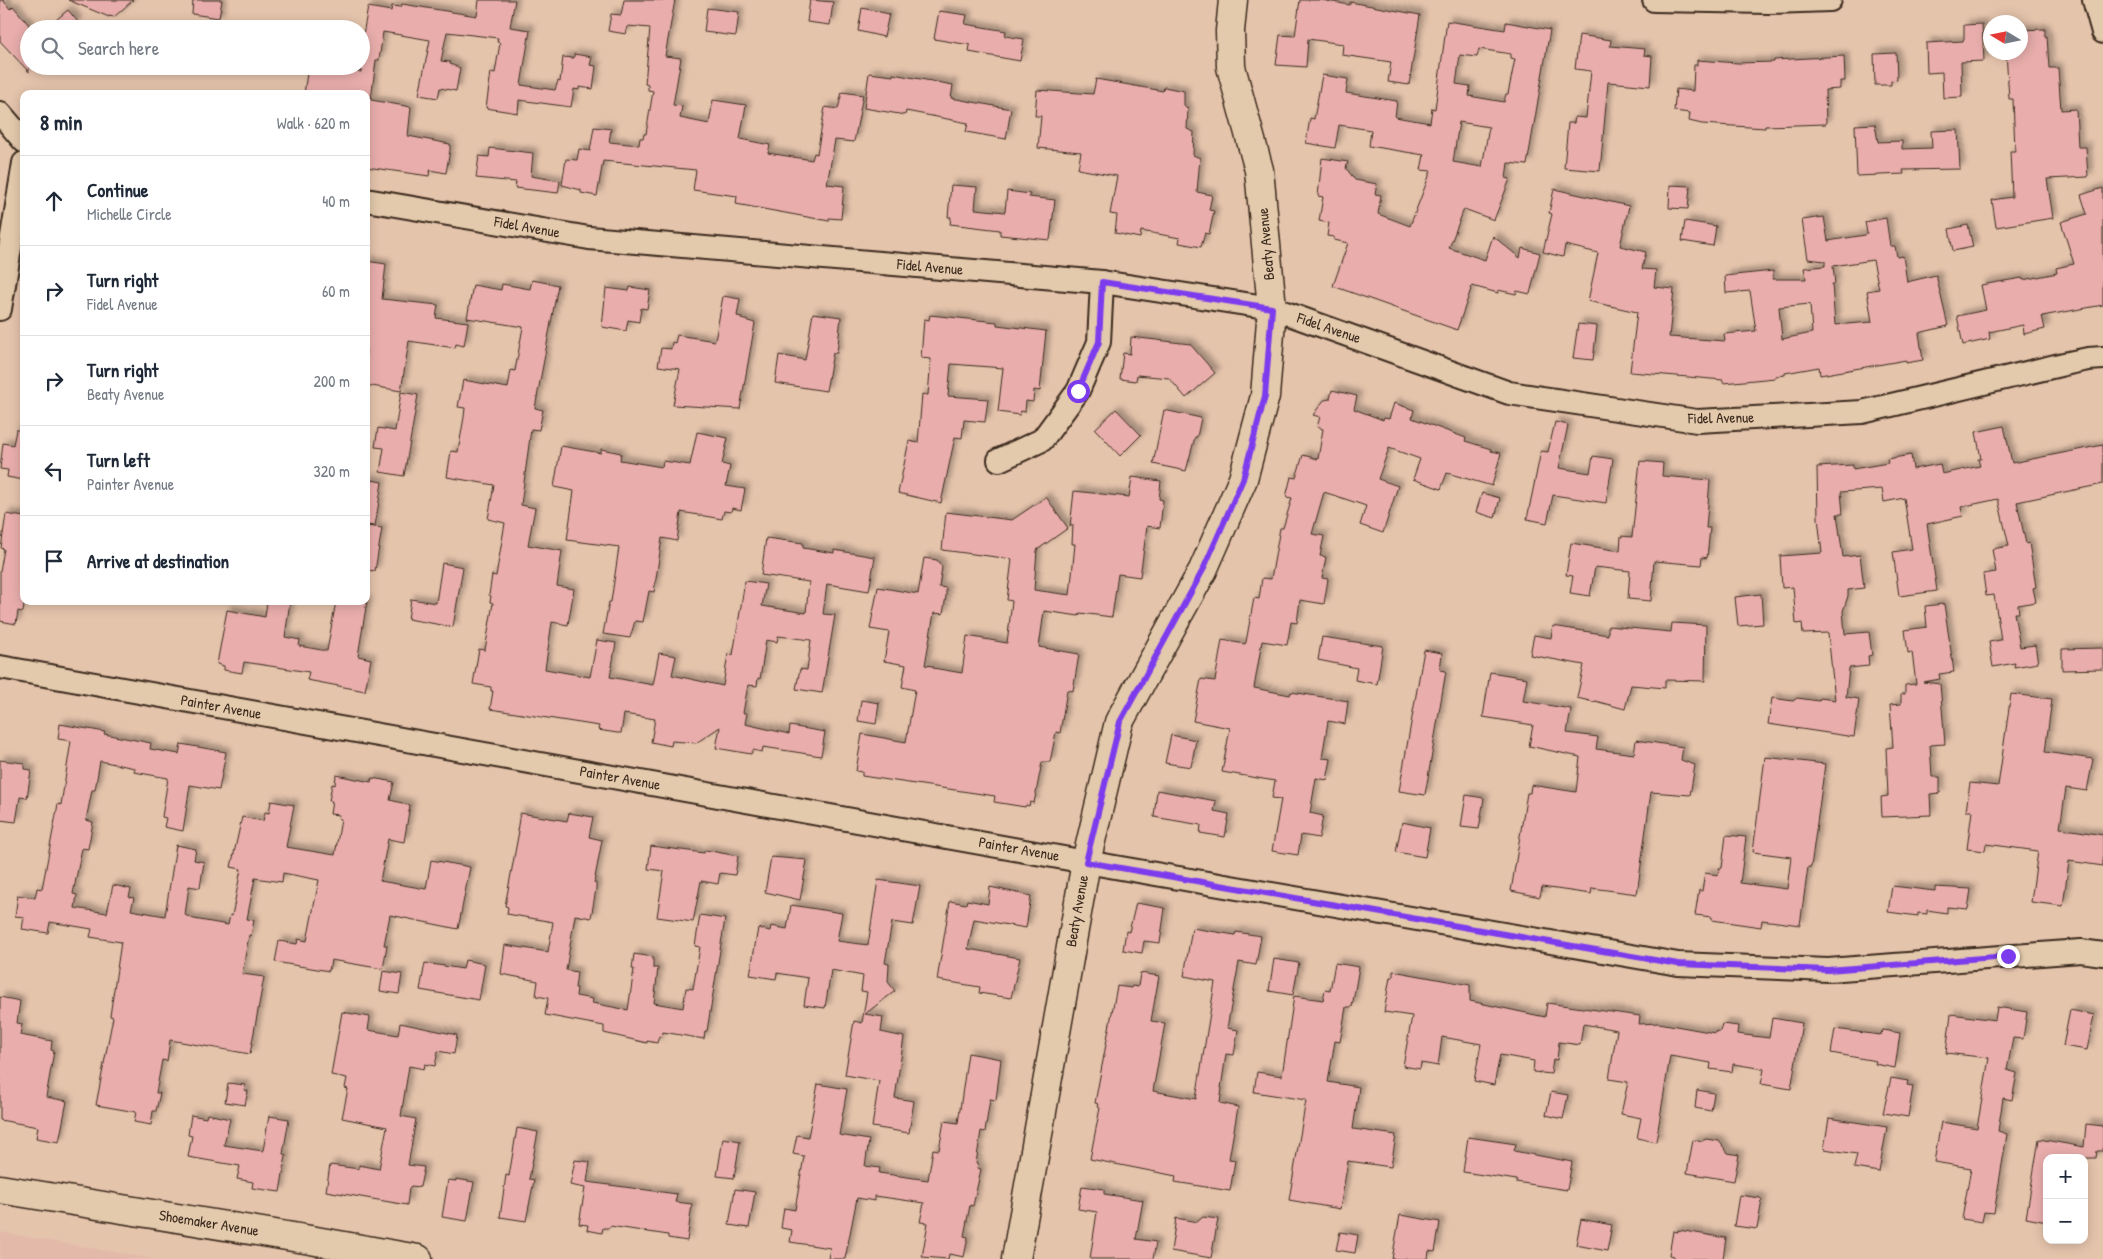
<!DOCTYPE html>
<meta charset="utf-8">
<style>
body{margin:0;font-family:"Patrick Hand",sans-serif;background:#f2f2f3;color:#1f2937}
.controls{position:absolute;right:15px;bottom:15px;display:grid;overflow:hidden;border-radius:10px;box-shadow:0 2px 12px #0003}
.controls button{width:45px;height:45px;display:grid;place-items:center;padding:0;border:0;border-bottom:1px solid #e0e1e3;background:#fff;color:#1f2937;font:25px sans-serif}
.compass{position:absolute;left:1983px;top:15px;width:45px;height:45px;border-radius:50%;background:#fff;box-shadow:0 2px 12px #0003;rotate:280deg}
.stop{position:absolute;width:15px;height:15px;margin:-11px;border:4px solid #7c3aed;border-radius:50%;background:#fff}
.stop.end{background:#7c3aed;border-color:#fff;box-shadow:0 1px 5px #0008}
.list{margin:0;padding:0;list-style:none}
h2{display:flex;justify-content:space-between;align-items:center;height:65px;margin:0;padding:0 20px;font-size:21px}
h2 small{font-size:16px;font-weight:400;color:#747a83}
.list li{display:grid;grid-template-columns:32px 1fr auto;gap:15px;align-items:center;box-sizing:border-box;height:90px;padding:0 20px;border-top:1px solid #e0e1e3}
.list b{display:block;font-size:19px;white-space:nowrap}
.list p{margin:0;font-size:16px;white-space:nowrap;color:#747a83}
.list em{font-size:16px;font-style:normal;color:#747a83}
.icon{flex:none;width:28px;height:28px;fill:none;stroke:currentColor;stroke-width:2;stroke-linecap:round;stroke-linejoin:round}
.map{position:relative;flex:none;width:2103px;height:1259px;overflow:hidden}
.search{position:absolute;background:#fff;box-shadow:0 2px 12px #0003;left:20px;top:20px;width:350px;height:55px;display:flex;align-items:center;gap:12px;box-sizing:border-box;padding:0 18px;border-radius:28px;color:#747a83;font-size:19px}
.panel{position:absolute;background:#fff;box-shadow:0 2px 12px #0003;left:20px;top:90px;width:350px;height:515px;border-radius:10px}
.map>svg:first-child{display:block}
.built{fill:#e3baa9}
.building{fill:#e9aeac;stroke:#3b2a1e;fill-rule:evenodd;filter:url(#shadow)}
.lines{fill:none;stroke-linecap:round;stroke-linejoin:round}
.street-casing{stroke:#3b2a1e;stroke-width:26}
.secondary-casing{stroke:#3b2a1e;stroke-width:31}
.street{stroke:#e4caac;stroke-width:22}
.secondary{stroke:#e4caac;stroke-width:28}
.route{stroke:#7c3aed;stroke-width:6}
.labels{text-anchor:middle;stroke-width:4;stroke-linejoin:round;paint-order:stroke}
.street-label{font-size:15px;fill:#3b2a1e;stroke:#e4caac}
</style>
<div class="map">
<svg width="2103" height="1259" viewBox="0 0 2103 1259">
<defs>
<filter id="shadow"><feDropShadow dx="4.5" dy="-4.5" stdDeviation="2.5" flood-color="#0004"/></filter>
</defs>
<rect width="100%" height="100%" fill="#e5c4ac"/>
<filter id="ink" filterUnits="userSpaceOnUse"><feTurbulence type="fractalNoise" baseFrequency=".02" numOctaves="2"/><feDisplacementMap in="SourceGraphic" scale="10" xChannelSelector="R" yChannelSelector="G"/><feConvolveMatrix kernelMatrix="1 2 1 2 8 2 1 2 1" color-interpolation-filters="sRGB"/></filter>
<g filter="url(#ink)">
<polygon class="built" points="0,1232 156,1259 0,1259"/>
<g class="building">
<polygon points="0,0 3,0 10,9 13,6 29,25 29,72 0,41"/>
<polygon points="68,0 133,0 114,17 109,16 109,17"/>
<polygon points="193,0 222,0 219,18 192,14"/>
<polygon points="479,0 515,0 510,27 530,30 521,85 555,90 558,81 560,82 563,57 574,58 574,54 592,57 590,65 596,66 593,89 579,87 579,90 574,89 571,107 519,100 518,113 486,108 491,72 495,73 500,43 497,42 498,38 447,32 441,61 450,62 450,64 460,68 456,91 440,88 438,98 419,95 430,40 383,32 379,60 376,60 371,100 411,107 408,136 450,144 450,150 446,173 430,170 429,176 366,167 366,94 304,94 308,66 331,66 361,72 361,46 368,7 391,11 392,6 401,7 402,4 477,16"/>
<polygon points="624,0 675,0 665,56 681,58 673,105 682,106 680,118 709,124 713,100 746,105 740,139 770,145 768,153 812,160 814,153 817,154 825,107 838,109 842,92 863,95 854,142 835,140 827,184 844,186 841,219 829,218 829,221 736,204 737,196 693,190 696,170 603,161 597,196 581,193 581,190 562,185 566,159 577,160 579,149 590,151 594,127 611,129 609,142 639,145 640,138 643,138 644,134 646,134 653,91 648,90 648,85 645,84 650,28 628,26 626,34 608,31 611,14 621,15"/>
<polygon points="810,0 833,2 830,25 807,22"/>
<polygon points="1300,0 1321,0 1350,5 1350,2 1420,15 1409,85 1388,82 1391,62 1342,55 1343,44 1308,39 1306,67 1276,65 1280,35 1295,36"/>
<polygon points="707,8 739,12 736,36 704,32"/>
<polygon points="862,8 889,14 884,37 858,31"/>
<polygon points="68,10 78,22 69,29 63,29 56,20"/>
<polygon points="939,11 967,15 965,24 1006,31 1005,36 1024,39 1020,61 969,52 970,45 934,39"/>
<path d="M1447,21L1505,30L1506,22L1550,30L1527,165L1508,163L1506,178L1510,179L1494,220L1464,209L1449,248L1485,260L1493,236L1520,258L1522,248L1540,253L1530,294L1517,291L1516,294L1498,290V293L1472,286L1457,330L1333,286L1348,243L1334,240V237L1327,236L1329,223L1319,221L1323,197L1318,196L1322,158L1348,162L1346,168L1355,180L1377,184L1375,194L1381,195L1378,214L1410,226L1431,171L1421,170L1424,155L1369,146L1371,130L1339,125L1335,148L1306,143L1310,118L1314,119L1322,75L1348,79L1346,93L1397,101L1395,117L1430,123L1432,108L1435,109ZM1479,49L1511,54V58L1515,59L1508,94H1506L1504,102L1469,96L1470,86L1456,84L1460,55L1477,57ZM1459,122L1489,127L1482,167L1453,162Z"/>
<polygon points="1982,24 1984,61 1961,62 1962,97 1943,98 1942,72 1927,73 1926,43 1963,41 1964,39 1964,25"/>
<polygon points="2045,29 2045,37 2047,36 2049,68 2058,68 2061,110 2076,109 2078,147 2086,147 2088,177 2047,179 2053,218 1996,227 1992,200 2012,197 2010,151 2015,151 2013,99 2009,99 2006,52 2020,52 2020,30"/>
<polygon points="1579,35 1611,40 1610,46 1645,49 1644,55 1652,56 1650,86 1608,82 1600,171 1564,168 1568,123 1574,123 1575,117 1586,118 1591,71 1575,69"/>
<polygon points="1896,53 1897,80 1891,81 1891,85 1875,85 1874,54"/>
<polygon points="1844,56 1845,81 1840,81 1840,89 1825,90 1826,124 1765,126 1765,128 1702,124 1689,121 1690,113 1674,111 1676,89 1693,91 1694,65 1697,65 1697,60 1738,63 1774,62 1774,60"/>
<polygon points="869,73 893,76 893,74 953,85 951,98 1011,109 1006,139 966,132 968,123 906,111 905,115 864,108"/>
<polygon points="1096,79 1163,91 1164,87 1184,91 1184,105 1188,109 1187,129 1194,132 1193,155 1200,158 1197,192 1212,195 1209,210 1214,211 1209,234 1205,233 1201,247 1179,243 1180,238 1141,231 1140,238 1115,233 1117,215 1110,214 1117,176 1078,169 1081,152 1038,148 1041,116 1035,116 1037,90 1093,94"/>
<polygon points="1875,124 1878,142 1902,141 1902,149 1932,148 1931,131 1958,130 1960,169 1903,170 1904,174 1857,176 1855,125"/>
<polygon points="490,148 533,153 531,176 560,181 558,193 515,188 516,182 476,178 479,156 489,157"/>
<polygon points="951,185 977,187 975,209 1005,212 1007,191 1030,194 1029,197 1055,200 1050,240 1000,235 1000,230 950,224 951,217 948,217"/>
<polygon points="1670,185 1690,186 1688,209 1669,208"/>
<polygon points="2103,188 2103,305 2042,316 2045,329 2024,334 2023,325 1989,332 1990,339 1963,345 1957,316 1986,310 1981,285 2022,278 2023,280 2057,273 2056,268 2074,264 2061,222 2087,214 2081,195"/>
<path d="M1554,189L1629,206L1620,246L1646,252L1642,269L1656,270L1654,287L1674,289L1669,337L1725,341L1724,334L1756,331L1750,291L1726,293L1725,276L1773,271V279H1806L1804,268L1825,266V261L1808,259L1802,220L1824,217L1828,241L1865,235L1867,233L1865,222L1886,218L1890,246H1895L1897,257L1903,256L1907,282L1936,275L1948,326L1919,333L1923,360L1906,363V360L1820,375L1819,367L1785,373V375L1775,376V378L1723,383V380L1630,372L1637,312L1588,301L1598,253L1565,245L1563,257L1543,252L1552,214L1549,213ZM1873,260L1879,289L1867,291L1872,322L1835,325L1832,284H1835L1833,266ZM1810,304L1812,333L1782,339L1779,307Z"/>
<polygon points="1685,221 1716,226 1713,246 1682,241"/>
<polygon points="1968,225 1973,247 1953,251 1949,229"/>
<polygon points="366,261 386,264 382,299 438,305 436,318 468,322 464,346 456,344 455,348 409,341 401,391 366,385"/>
<polygon points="532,280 558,285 535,408 543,410 539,430 531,429 521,505 535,508 528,545 562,551 557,586 574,589 568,625 552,622 545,669 590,677 597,640 616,643 610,677 653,685 659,653 676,656 672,675 723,686 728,654 733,655 745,581 766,584 762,606 806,613 809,582 761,575 766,538 803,543 803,548 834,553 834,550 875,557 869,591 827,584 823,614 835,615 822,693 796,689 800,669 807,670 811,640 778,636 777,642 766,640 760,679 758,678 757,686 748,685 743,713 747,713 745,724 789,734 790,726 825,732 821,756 763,747 762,752 753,750 751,754 716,748 720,727 696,743 672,741 671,746 651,742 655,719 624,714 621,733 617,733 598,730 599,726 490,709 493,691 491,691 491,687 473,684 479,649 485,650 493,603 490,602 491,596 489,595 492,575 496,576 505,523 488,519 494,485 447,477 451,451 458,452 464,417 465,408 458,407 463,380 508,388 511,370 515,371 523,327 467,318 473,285 501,290 502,284 530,289"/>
<polygon points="630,287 650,290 647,309 641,308 639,322 628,320 626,331 602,327 606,288 629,291"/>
<polygon points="723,296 740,299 737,316 742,317 741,319 755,323 740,409 673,405 680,369 658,366 661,348 671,349 672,342 675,343 677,335 715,341"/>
<polygon points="813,313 841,317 837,353 833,353 832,358 826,391 775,383 779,355 805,360"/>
<polygon points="930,315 997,322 997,325 1046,331 1040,391 1034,390 1033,402 1026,401 1025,412 1021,411 1020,415 998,412 1003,368 951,364 948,396 988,399 985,422 964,420 962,438 955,437 941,503 898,493 909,441 918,443 922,394 928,395 931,359 921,358 924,319 929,320"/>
<polygon points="1578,324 1597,326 1593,360 1573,358"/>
<polygon points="1131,337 1190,344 1215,373 1186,398 1169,378 1137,375 1136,381 1120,379 1123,353 1130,354"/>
<polygon points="1332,390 1357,396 1354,409 1383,420 1384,418 1389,419 1394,403 1414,410 1412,418 1466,438 1465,441 1491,449 1491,451 1501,453 1492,486 1447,473 1441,489 1413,479 1420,459 1389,448 1378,479 1398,486 1383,533 1360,525 1366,506 1324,492 1312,534 1324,536 1320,556 1326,557 1322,578 1328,579 1324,604 1300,600 1297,623 1291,622 1287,645 1262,641 1254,688 1290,695 1291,692 1348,701 1345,724 1328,721 1322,758 1331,759 1327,780 1316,778 1310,813 1323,816 1319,838 1301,835 1298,855 1272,851 1281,799 1272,798 1275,781 1222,772 1230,728 1193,721 1201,679 1215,681 1222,640 1245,644 1246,642 1254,598 1259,599 1262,578 1271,579 1280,528 1283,528 1292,498 1286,497 1291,477 1296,478 1303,455 1318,459 1323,429 1317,427 1320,417 1313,415 1324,400 1330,399"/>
<polygon points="401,392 418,395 404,476 380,472 384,448 375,447 378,428 395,431"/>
<polygon points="1116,409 1141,435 1120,456 1095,429"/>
<polygon points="1164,410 1201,418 1197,437 1195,437 1186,471 1153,464"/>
<polygon points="1555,422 1568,425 1559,468 1590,473 1593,456 1613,459 1606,503 1553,495 1547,523 1527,519 1541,451 1548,452"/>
<polygon points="2004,426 2012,463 2103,445 2103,484 2017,502 2026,544 2029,543 2036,587 2033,588 2036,602 2018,605 2019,613 2014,613 2020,647 2035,645 2038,663 2014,667 2015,663 1993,667 1989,642 2001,640 1994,595 1986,596 1983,574 1996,572 1992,549 2009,546 1998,499 1961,507 1963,516 1927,524 1937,591 1899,596 1893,552 1912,549 1904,498 1884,502 1882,489 1841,492 1843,514 1837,514 1843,557 1860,555 1864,588 1848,590 1848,596 1843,611 1845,634 1869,632 1872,655 1868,656 1869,666 1849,668 1846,697 1859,699 1854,737 1768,724 1772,698 1793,701 1797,698 1819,701 1820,698 1835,700 1828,633 1803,634 1802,623 1796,624 1793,587 1782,588 1780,556 1822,553 1818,518 1817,467 1853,465 1853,469 1888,463 1887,459 1911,455 1913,469 1940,464 1942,474 1980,466 1978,459 1981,459 1976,432"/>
<polygon points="16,430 24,430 24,480 7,477 8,470 0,469 3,443 13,445"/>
<polygon points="697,432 728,438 722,464 730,466 726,486 745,489 741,510 732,508 731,512 724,511 722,519 681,512 677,541 662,538 654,592 649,591 643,622 635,621 630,638 603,634 609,602 611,602 619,547 567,540 574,491 554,487 561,446 601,453 601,449 621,453 620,460 662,467 663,461 690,465"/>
<polygon points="1640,461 1663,463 1662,476 1710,480 1706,528 1710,528 1707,558 1702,557 1701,565 1654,561 1651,601 1628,599 1630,571 1595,567 1590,596 1570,593 1573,576 1566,575 1571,543 1620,551 1621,536 1632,537"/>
<polygon points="1132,477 1161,481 1159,499 1163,500 1160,528 1147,526 1140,577 1118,574 1112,617 1080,613 1079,616 1044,611 1039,647 1079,654 1073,691 1067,690 1060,733 1056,732 1050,762 1042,762 1034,803 1030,802 1029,806 1026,805 1025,807 994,802 995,796 862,776 862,772 856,771 862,734 906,742 915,690 902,687 906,665 884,661 889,632 870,629 878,587 918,594 924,558 937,560 942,567 939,587 946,588 946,596 943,614 934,613 925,665 933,666 933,668 962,673 967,636 1007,643 1012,601 1007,600 1012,559 942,550 946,512 1012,520 1046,497 1068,528 1037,550 1034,590 1070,595 1075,544 1072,544 1073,524 1070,527 1074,491 1129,497"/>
<polygon points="366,479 382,482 375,526 366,525"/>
<polygon points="1482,493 1500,498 1495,518 1476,512"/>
<polygon points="6,514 24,517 24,604 23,612 18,611 16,624 0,621 0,572 4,549 1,548"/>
<polygon points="366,526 382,528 375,571 366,570"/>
<polygon points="442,563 463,567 453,627 408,619 411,599 436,603"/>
<polygon points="1761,594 1763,624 1738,626 1735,597"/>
<polygon points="267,601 290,601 285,637 300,640 299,646 327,651 336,601 367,601 358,656 371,659 365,691 307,680 309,672 244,662 242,673 224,670 224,666 217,664 227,610 265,617"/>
<polygon points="1944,604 1954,672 1939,674 1940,679 1923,682 1940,684 1945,744 1930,745 1932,777 1940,777 1940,793 1930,794 1931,815 1882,817 1881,797 1888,796 1886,748 1893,747 1890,705 1901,704 1901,694 1905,694 1905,685 1916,684 1912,652 1908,653 1905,630 1927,627 1925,606"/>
<polygon points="1672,623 1706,625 1705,681 1665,680 1665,688 1631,685 1625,709 1595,701 1594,702 1577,698 1584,665 1530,655 1534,635 1551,638 1553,626 1608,635 1608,626 1671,632"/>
<polygon points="1322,637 1383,646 1377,684 1355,680 1357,668 1318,660"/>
<polygon points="2103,648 2103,669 2062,670 2062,649"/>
<polygon points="1424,650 1442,653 1440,670 1446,671 1425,795 1399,791"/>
<polygon points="1490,672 1527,678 1523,701 1571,709 1567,733 1598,737 1596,749 1634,754 1636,740 1683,747 1681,760 1695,765 1690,795 1651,792 1637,894 1592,888 1591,894 1542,887 1540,897 1511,891 1527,793 1530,793 1531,785 1576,792 1580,757 1529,746 1533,725 1483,717"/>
<polygon points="2011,694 2052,699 2045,752 2093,759 2087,791 2066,788 2060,828 2103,835 2103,866 2069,861 2063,906 2031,902 2038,851 1986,844 1985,851 1967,849 1972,811 1966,811 1970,783 1998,786"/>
<polygon points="861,700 879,703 876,724 858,721"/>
<polygon points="60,724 105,732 104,734 151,743 150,749 179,754 181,744 226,752 219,790 190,785 183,831 164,827 166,818 162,817 168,778 134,772 135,768 100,761 95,790 92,790 86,820 93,822 88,849 82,848 73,894 77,895 75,908 107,913 113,885 131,889 129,897 134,898 131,910 165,916 176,845 196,849 194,860 204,862 200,888 189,886 185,915 194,919 228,925 230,915 232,916 241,869 231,867 242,817 263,821 265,812 269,813 271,801 294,805 286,847 335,855 341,819 338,818 339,815 330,814 332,801 329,801 332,784 335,785 336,775 371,782 372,778 394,782 390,800 410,805 404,842 388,839 380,881 426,889 431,860 470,867 458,929 390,915 384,945 387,945 383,969 331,960 329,971 275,962 279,941 297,944 298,939 307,941 319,880 283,873 282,882 255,878 247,919 254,920 251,936 249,935 242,974 264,977 250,1054 170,1040 167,1061 162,1060 156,1093 160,1093 156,1111 153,1111 151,1125 134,1122 136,1112 96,1105 113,1017 110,1016 121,942 90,937 92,929 50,922 48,933 22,929 24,917 15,916 18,895 35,898 37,888 42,889 58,804 61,805 71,741 58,739"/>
<polygon points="1171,735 1196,740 1191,767 1165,763"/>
<polygon points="1765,757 1825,764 1811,867 1808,867 1800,925 1762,920 1761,927 1712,920 1712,917 1695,915 1699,890 1702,891 1705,873 1718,875 1719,868 1722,868 1726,835 1746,837 1740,883 1787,889 1791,857 1753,852"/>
<polygon points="0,760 24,763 24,769 31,770 27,798 20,797 16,822 0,820"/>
<polygon points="1157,790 1216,801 1214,811 1229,814 1225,837 1200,833 1201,825 1154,817"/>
<polygon points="1466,795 1484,798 1479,829 1461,827"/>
<polygon points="520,813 567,821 569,813 593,817 589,837 602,840 594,883 596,883 596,889 591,918 575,915 566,970 577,972 575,988 577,988 576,996 593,999 592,1003 628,1010 634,969 632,969 634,954 653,957 653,968 658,968 654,1003 683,1008 686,988 693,989 700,947 695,946 700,915 725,919 707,1031 705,1031 704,1039 663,1032 662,1037 659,1036 657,1043 647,1041 647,1043 604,1033 604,1026 545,1015 548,998 536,996 538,981 501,974 505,945 548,952 553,922 507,914 508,907 505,906 519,831 517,831"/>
<polygon points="1402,822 1430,828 1425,857 1396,852"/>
<polygon points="651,846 704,853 705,850 738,856 735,875 720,873 718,884 701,881 693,922 657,917 664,871 648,869"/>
<polygon points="771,857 807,860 800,900 765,892"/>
<polygon points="878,880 920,886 913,925 892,922 885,963 889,964 888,982 895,991 865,1014 883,1017 881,1032 904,1037 895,1098 914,1101 909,1133 872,1127 879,1081 845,1075 854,1021 862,1023 867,992 861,991 863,976 831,970 825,1008 804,1005 808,978 777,973 776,979 750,975 758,928 770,931 771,926 787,929 791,905 842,913 837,941 868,945"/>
<polygon points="1892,886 1935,891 1935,887 1971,889 1968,909 1947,907 1947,913 1927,910 1927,914 1918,913 1918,916 1888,912"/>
<polygon points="990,887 1031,896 1026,928 974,919 968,949 1020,958 1011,998 979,993 980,987 937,980 950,901 966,904 967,900 988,904"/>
<polygon points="1136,903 1165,908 1160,943 1144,941 1142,953 1123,950 1126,931 1129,932"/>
<polygon points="1192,928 1235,935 1236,932 1261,936 1256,965 1239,962 1227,1028 1238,1030 1234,1055 1226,1054 1221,1088 1222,1088 1220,1103 1238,1107 1229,1159 1235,1160 1230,1191 1175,1182 1176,1176 1090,1159 1100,1108 1097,1107 1098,1104 1095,1103 1117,986 1131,988 1132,986 1138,987 1140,973 1159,976 1151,1021 1165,1023 1153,1091 1196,1099 1215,982 1184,976"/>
<polygon points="1274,959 1299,963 1293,995 1269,991"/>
<polygon points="465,960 485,964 479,1000 420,990 425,963 463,969"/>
<polygon points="1335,963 1359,967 1352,1007 1346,1007 1340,1042 1335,1041 1328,1082 1359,1087 1353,1129 1396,1135 1391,1167 1348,1161 1340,1209 1289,1200 1306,1100 1254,1092 1257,1072 1282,1076 1294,996 1323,1000 1325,990 1330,991"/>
<polygon points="383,971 402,974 399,994 380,991"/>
<polygon points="1393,971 1470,985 1470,1001 1545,1017 1547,1003 1640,1016 1639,1024 1659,1023 1715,1033 1716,1031 1720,1032 1722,1024 1738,1026 1737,1034 1769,1038 1772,1018 1802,1023 1791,1089 1761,1084 1764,1069 1733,1064 1732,1072 1710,1069 1711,1063 1670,1056 1656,1142 1637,1138 1641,1118 1621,1114 1628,1082 1609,1079 1617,1030 1583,1024 1580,1045 1559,1042 1557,1060 1553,1059 1551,1074 1533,1072 1534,1061 1500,1055 1494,1085 1474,1081 1481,1044 1442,1037 1438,1066 1421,1063 1420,1069 1403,1066 1412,1016 1384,1012 1390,977 1393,977"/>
<polygon points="0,997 20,1001 17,1023 22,1024 20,1035 52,1041 51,1050 54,1051 46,1097 67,1101 59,1142 36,1138 38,1127 0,1120"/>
<polygon points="1997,1007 2027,1012 2023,1039 2013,1038 2007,1070 2017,1073 2012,1100 2003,1098 1998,1131 2007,1134 1994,1213 1984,1212 1982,1222 1962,1219 1971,1168 1934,1162 1941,1122 1977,1128 1989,1058 1946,1053 1951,1014 1995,1020"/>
<polygon points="2070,1010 2094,1015 2087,1050 2063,1046"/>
<polygon points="342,1012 370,1017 368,1030 398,1035 400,1023 457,1035 454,1054 438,1051 435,1066 425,1064 424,1069 409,1066 401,1116 416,1119 408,1165 424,1167 420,1187 411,1186 409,1188 407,1205 326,1191 330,1165 359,1169 359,1165 379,1169 387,1127 342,1118 348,1089 345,1088 347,1078 331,1075"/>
<polygon points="1835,1029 1880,1035 1883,1030 1900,1033 1895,1068 1875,1064 1876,1061 1831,1053"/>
<polygon points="968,1053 1001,1059 996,1100 990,1099 985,1132 981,1131 976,1163 978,1163 977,1168 981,1169 973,1206 970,1205 964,1236 968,1237 964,1257 949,1254 948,1259 922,1257 928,1223 920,1222 924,1203 875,1196 875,1201 857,1198 845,1259 828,1259 830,1248 790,1242 792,1230 781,1228 784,1208 795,1210 804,1156 793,1154 797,1135 808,1137 818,1084 847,1089 839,1135 869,1140 865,1166 880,1168 879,1173 928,1180 933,1149 939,1150 944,1121 958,1123"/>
<polygon points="1891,1078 1908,1081 1907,1085 1913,1086 1908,1117 1883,1113"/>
<polygon points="228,1083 245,1085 244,1090 248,1091 245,1105 225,1102"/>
<polygon points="1697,1090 1714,1093 1711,1111 1695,1108"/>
<polygon points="1551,1092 1568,1095 1563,1119 1546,1115"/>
<polygon points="207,1114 230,1119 224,1145 263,1151 269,1116 289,1119 283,1154 286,1155 280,1192 252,1188 253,1182 237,1179 240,1166 188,1157 192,1136 188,1135 191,1115 206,1118"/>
<polygon points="1829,1118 1887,1127 1879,1172 1854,1168 1857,1154 1824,1149"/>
<polygon points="2086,1124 2103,1126 2103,1151 2097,1151 2096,1158 2047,1158 2047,1222 2026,1218 2039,1139 2084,1147"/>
<polygon points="517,1128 538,1132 529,1179 534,1180 526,1221 500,1217 506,1175 509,1176"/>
<polygon points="1468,1137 1516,1144 1514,1151 1572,1162 1567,1190 1516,1182 1517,1180 1463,1172"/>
<polygon points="723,1138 740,1141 734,1178 717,1176"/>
<polygon points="1706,1139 1719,1141 1728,1153 1739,1155 1734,1181 1687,1173 1693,1140 1702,1141"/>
<polygon points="575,1160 590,1162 587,1182 677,1194 675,1202 692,1204 687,1241 668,1238 668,1235 610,1226 609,1228 603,1228 602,1233 587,1230 588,1225 579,1224 585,1188 570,1185"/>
<polygon points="456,1179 474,1182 467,1221 442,1217 448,1180 456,1181"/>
<polygon points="1082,1186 1104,1189 1104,1194 1143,1200 1136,1239 1156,1242 1153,1259 1090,1259 1097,1212 1078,1209"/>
<polygon points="735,1189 755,1192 749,1228 729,1225"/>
<polygon points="1739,1195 1760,1198 1762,1200 1757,1229 1734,1226"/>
<polygon points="1400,1215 1440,1222 1435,1252 1429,1251 1428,1259 1392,1259"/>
<polygon points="1203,1217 1218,1219 1211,1258 1171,1251 1176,1218 1197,1222"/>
<polygon points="1581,1219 1612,1225 1607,1251 1576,1245"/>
<polygon points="1678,1230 1726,1238 1723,1259 1674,1259 1674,1256 1669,1255 1673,1231 1678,1232"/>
<polygon points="1340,1232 1358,1235 1355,1253 1336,1250"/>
</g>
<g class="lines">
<defs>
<g id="street">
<polyline points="1654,0 1769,2 1830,0"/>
<polyline points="2094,0 2103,32"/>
<polyline points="0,113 24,141"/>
<polyline points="366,200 589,238 1102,282 1272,308 1509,393 1697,421 1862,412 2064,364 2088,359 2103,358"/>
<polyline points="0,309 24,163"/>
<polyline points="999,460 1042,440 1078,391 1099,342 1102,282"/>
<polyline points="0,667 1086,862 1678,964 1828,970 2081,951 2103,954"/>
</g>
<g id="secondary">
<polyline points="0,1189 299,1238 418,1259"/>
<polyline points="1016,1259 1086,862 1119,722 1203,570 1243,479 1265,396 1272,308 1259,170 1231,67 1230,31 1233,0"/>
</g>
</defs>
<use href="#street" class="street-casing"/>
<use href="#secondary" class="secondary-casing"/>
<use href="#street" class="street"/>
<use href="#secondary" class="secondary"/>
</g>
</g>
<g class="lines" filter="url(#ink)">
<polyline class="route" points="1078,391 1099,342 1102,282 1272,308 1265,396 1243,479 1203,570 1120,722 1086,862 1678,964 1828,970 2008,956"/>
</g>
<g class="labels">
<g class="street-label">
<text transform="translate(527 227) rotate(10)" y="5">Fidel Avenue</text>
<text transform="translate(1266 244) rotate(-95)" y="5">Beaty Avenue</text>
<text transform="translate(930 267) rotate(5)" y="5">Fidel Avenue</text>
<text transform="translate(1329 328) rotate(19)" y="5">Fidel Avenue</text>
<text transform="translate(1721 418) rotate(-1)" y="5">Fidel Avenue</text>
<text transform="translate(221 707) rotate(10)" y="5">Painter Avenue</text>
<text transform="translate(620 778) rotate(10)" y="5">Painter Avenue</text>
<text transform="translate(1019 849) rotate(10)" y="5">Painter Avenue</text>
<text transform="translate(1077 911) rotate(-80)" y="5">Beaty Avenue</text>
<text transform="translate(209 1223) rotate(9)" y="5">Shoemaker Avenue</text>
</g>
</g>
</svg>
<div class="controls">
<button>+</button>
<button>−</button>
</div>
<svg class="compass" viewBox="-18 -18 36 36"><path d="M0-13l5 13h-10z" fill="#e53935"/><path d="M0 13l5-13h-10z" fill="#747a83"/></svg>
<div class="stop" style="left:1078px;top:391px"></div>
<div class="stop end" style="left:2008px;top:956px"></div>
<div class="search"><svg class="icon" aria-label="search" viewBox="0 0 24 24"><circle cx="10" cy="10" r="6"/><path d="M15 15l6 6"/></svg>Search here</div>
<section class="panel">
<h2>8 min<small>Walk · 620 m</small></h2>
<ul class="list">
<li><svg class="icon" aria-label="ahead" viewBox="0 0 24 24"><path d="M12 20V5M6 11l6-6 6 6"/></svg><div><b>Continue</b><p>Michelle Circle</p></div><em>40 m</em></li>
<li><svg class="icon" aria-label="right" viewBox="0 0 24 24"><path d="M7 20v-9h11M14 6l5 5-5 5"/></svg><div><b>Turn right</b><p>Fidel Avenue</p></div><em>60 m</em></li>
<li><svg class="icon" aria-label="right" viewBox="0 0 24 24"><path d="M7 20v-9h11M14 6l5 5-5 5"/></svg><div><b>Turn right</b><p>Beaty Avenue</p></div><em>200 m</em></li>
<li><svg class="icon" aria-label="left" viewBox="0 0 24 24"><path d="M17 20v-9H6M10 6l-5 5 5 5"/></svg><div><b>Turn left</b><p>Painter Avenue</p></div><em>320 m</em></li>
<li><svg class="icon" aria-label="arrive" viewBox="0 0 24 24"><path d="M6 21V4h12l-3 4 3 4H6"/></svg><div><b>Arrive at destination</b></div></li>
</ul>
</section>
</div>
